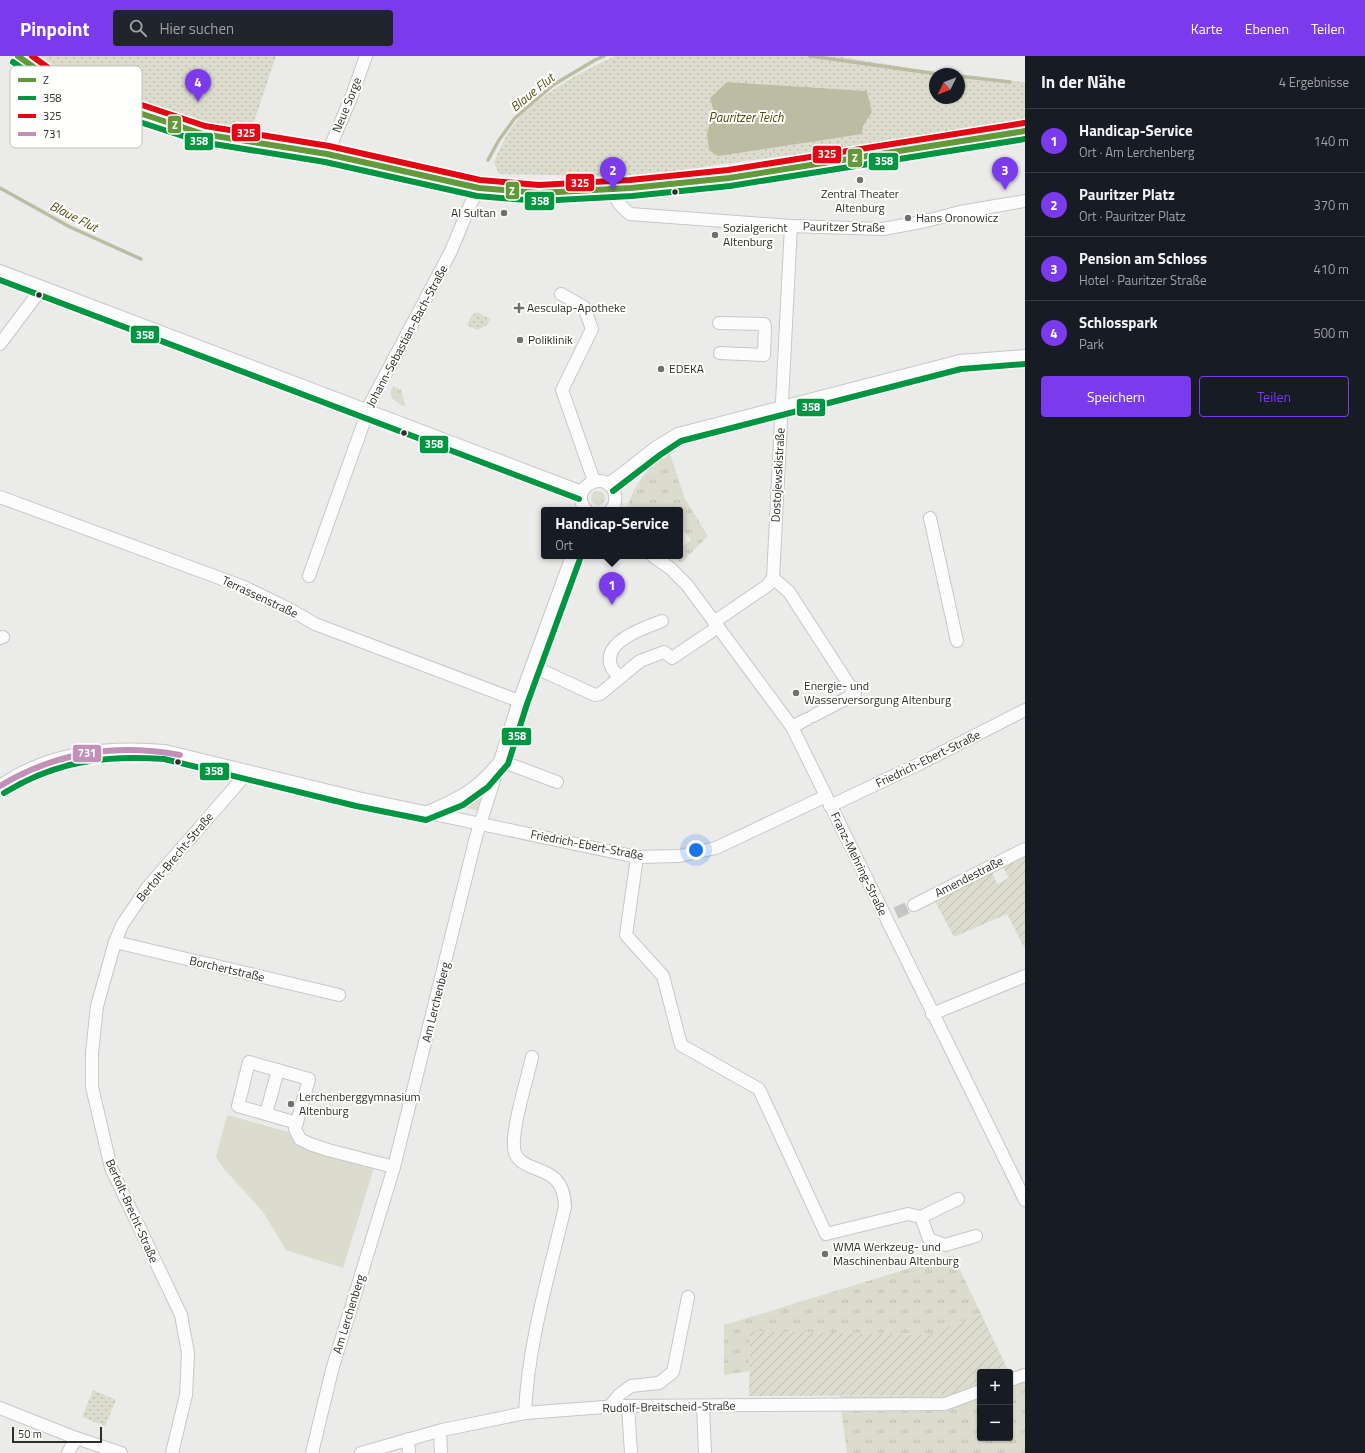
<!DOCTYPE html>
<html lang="de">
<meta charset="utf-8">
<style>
body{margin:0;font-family:"Titillium Web",sans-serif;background:#20242c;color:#f1f3f6}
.controls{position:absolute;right:12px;bottom:12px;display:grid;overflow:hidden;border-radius:4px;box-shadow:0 1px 3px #0004}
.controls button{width:36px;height:36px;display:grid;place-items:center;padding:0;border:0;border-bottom:1px solid #363941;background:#171b24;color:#f1f3f6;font:20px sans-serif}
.compass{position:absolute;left:929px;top:12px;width:36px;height:36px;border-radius:50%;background:#171b24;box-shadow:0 1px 3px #0004;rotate:227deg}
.scale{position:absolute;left:12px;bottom:10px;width:90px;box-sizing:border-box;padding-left:4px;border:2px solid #2d2d2b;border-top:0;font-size:11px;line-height:14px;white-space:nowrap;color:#2d2d2b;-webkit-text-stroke:3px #fffffe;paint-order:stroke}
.you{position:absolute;left:696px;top:794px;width:14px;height:14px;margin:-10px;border:3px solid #fff;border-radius:50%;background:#1a73e8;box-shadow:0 0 0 6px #1a73e833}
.badge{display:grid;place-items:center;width:26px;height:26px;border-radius:50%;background:#7c3aed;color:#fff;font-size:13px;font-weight:700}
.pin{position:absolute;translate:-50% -33px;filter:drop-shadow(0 1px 2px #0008)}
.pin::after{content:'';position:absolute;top:21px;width:14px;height:12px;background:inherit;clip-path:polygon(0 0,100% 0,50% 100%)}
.popup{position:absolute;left:541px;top:451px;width:142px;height:52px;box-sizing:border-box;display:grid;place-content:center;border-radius:4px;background:#171b24;filter:drop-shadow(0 1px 3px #0005);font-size:13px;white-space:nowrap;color:#9ea1a6}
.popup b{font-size:15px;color:#f1f3f6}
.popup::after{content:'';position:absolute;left:50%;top:100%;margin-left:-8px;border:8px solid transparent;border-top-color:#171b24}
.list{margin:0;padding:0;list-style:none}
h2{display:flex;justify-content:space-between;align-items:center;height:52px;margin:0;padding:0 16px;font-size:17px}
h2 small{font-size:13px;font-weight:400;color:#9ea1a6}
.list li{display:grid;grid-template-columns:26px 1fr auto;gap:12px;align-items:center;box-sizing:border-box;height:64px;padding:0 16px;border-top:1px solid #363941}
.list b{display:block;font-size:15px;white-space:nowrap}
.list p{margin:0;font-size:13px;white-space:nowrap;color:#9ea1a6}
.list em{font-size:13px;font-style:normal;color:#9ea1a6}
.actions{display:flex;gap:8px;padding:12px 16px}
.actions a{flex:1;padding:9px 0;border:1px solid #7c3aed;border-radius:4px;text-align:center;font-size:14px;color:#7c3aed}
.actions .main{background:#7c3aed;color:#fff}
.icon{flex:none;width:22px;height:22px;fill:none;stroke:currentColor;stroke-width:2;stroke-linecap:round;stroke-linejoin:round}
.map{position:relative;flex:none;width:1025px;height:1397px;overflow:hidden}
header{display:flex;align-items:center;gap:24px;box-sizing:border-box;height:56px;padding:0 20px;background:#7c3aed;color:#fff}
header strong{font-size:19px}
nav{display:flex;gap:22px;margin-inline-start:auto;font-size:14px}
.search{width:280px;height:36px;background:#20242c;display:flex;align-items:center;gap:10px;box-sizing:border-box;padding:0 14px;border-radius:4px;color:#9ea1a6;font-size:15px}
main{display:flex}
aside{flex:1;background:#171b24}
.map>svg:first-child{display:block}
.grass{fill:url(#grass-tufts)}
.park{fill:url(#park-dots);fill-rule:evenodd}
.garden{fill:url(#garden-furrows)}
.pitch{fill:#dbdccd}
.water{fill:#bbbca2}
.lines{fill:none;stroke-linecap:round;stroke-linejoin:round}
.stream{stroke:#bbbca2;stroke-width:3.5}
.minor-tunnel{stroke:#c5c6c4;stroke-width:12;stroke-dasharray:12 6;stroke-linecap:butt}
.minor-casing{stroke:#c7c8c6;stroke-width:14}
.minor{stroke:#fcfcfc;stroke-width:12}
.bus-1-casing{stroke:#fffffe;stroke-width:9}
.bus-2-casing{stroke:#fffffe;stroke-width:9}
.bus-3-casing{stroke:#fffffe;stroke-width:9}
.bus-4-casing{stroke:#fffffe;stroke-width:9}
.bus-1{stroke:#61993b;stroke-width:6}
.bus-2{stroke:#009641;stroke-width:6}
.bus-3{stroke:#e30613;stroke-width:6}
.bus-4{stroke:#c291b8;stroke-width:6}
.poi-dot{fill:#70706e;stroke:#fffffe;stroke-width:1.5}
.bus-dot{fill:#2d2d2b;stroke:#fffffe;stroke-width:1.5}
.labels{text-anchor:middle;stroke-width:4;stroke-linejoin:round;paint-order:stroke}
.street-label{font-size:12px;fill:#2d2d2b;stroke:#fffffe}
.poi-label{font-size:12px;fill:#2d2d2b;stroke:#fffffe;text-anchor:start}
.water-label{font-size:13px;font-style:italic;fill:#4f4e12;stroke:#fffffe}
.key{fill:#fffffe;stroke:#c0c0bf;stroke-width:1}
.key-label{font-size:11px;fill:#2d2d2b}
.line-badge{stroke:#fffffe;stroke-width:1.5}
.badge-label{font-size:11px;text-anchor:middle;font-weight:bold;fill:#fff}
</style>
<header>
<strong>Pinpoint</strong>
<div class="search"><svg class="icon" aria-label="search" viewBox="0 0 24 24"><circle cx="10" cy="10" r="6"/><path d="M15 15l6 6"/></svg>Hier suchen</div>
<nav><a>Karte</a><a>Ebenen</a><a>Teilen</a></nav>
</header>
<main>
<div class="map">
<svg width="1025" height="1397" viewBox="0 0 1025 1397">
<defs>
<pattern id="grass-tufts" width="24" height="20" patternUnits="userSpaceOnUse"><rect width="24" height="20" fill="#dbdccd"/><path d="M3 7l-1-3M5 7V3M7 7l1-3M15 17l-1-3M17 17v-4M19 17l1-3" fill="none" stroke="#bcbdb0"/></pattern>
<pattern id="park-dots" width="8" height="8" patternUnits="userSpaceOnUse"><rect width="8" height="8" fill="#dbdccd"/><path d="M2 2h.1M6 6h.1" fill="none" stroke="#bcbdb0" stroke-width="1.8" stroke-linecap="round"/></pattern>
<pattern id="garden-furrows" width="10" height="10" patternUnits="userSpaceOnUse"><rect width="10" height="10" fill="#dbdccd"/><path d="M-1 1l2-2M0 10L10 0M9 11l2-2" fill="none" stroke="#bcbdb0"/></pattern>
</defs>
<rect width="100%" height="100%" fill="#ebecea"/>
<g class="grass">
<path d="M393,330L401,334L406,351C396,346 386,342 393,330Z"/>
<path d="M669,395L685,443L708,480L681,507L673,500H680V492L691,484L685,476L680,478V454H629L628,451C633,428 652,409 669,395Z"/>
<circle cx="598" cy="442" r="7"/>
<polygon points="486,729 481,755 456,750 457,749 473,740"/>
<polygon points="953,1199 981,1258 929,1279 750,1275 749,1315 724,1319 724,1269"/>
<polygon points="1025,1311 1025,1397 847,1397 839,1340 944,1339 980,1327 980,1382 1010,1382 1010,1317"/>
</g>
<g class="park">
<polygon points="41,0 276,0 250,78 160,54 109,38 64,19"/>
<path d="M616,0H837L946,18H935V42H959V20L1025,26V64L1000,70L667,116L618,120L499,118L494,106C500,92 505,80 514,68C535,41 585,13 616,0ZM728,26L867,35L872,56L863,70L707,78L713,53L710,42Z"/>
<polygon points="477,256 490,263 487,269 477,274 467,269 472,259"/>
<polygon points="93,1334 116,1344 105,1370 82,1361"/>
</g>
<g class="garden">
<polygon points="1025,800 1025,893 1007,858 954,881 934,843 992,816 997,828 1009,822 1003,811"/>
<polygon points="981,1258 1009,1316 980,1316 980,1327 944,1339 749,1340 750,1275 928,1279"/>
</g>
<polygon class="pitch" points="227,1059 288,1076 296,1088 308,1094 374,1112 343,1212 286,1194 263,1156 224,1113 216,1101"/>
<polygon class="water" points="727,26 867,35 872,56 863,70 862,78 718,100 709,94 707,78 713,53 710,42"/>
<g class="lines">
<g class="stream">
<polyline points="810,0 938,18"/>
<polyline points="959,20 1010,26"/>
<polyline points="488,104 499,84 515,62 553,29 595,4 604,0"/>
<polyline points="0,132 70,171 141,203"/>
</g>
<polyline class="minor-tunnel" points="896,857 914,849"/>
<defs>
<g id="minor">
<polyline points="327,98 351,42 366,0"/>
<path d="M613,133C616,145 620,150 630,158L791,170L883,173L926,165L960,156L1025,145"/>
<polyline points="0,215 582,436"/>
<polyline points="561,238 584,251 592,273 562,334 594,425"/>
<polyline points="719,267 764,268 765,270 764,299 720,297"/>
<polyline points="0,288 42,232"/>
<polyline points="608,428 621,419 655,392 678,378 960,305 1025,300"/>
<polyline points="0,441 244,531 291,554 315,568 519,645"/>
<path d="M586,454C566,430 611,411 615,439C616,445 615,450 611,454"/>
<polyline points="930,462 957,585"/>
<polyline points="653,500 670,512 687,529 792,671 1025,1144"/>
<polyline points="309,520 371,346 451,195 470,149 479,132 547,137 704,125 1025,75"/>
<polyline points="773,522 789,536 855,638 813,660"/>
<polyline points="714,566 768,529 773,522 791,170"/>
<polyline points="0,582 3,581"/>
<polyline points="532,610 595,639 600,638 640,605 664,596 672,602 718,571"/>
<path d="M620,621C617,618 613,615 612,612C599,586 646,571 662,565"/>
<polyline points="792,671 807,663"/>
<polyline points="501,705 557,726"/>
<path d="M0,730C48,696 109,690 165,695L358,742L637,801L679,800L716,792L826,740"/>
<polyline points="830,750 921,707 1025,654"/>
<path d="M428,756C459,742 474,736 497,709"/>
<polyline points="637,801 626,879 663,920 681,989 759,1033 826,1178 908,1158 921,1161 958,1143"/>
<polyline points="914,849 1025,793"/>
<polyline points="115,886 339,939"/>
<polyline points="932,958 1025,920"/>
<polyline points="266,1058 278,1014"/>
<polyline points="297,1067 238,1050 249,1006 309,1023 295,1073 300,1083 310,1088 328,1094 394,1111"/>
<polyline points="921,1161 929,1183 945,1189 976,1180"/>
<polyline points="1010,1324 1025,1319"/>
<polyline points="628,1350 631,1397"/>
<polyline points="703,1350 705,1397"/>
<polyline points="609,1351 619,1339 631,1330 659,1327 673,1316 688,1241"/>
<polyline points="0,1352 76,1382 121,1397"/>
<path d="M525,1357C528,1287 549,1219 565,1151C564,1105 524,1120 515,1097C509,1079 528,1021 532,1001"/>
<polyline points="440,1375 441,1397"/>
<polyline points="408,1383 409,1397"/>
<polyline points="68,1397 76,1382"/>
<polyline points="172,1397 186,1339 188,1297 181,1259 111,1112 92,1031 92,997 97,950 115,886 122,869 147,832 248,716"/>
<polyline points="312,1397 332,1314 394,1111 476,781 519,645 572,500"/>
<polyline points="361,1397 442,1374 525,1357 618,1350 945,1348 980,1335"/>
</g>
</defs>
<use href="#minor" class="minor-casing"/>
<use href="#minor" class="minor"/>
<defs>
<polyline id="bus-1" points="18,0 50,23 106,46 203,78 327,98 479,132 539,137 631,132 729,122 1025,75"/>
<g id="bus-2">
<polyline points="13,6 47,30 103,54 201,86 325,106 477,140 538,145 632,140 730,130 1025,83"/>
<polyline points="0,224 579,443"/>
<polyline points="613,435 660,399 681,385 961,313 1025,308"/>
<path d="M4,737C56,705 104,699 164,703L356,750L426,764L463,749L488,731L508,708L527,648L580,503"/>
</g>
<polyline id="bus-3" points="32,0 54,16 109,38 205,70 329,90 480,124 539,129 630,124 728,114 1024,67"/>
<path id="bus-4" d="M0,730C56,696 116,687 180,699"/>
</defs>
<use href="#bus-1" class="bus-1-casing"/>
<use href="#bus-2" class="bus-2-casing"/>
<use href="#bus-3" class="bus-3-casing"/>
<use href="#bus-4" class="bus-4-casing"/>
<use href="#bus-1" class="bus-1"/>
<use href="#bus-2" class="bus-2"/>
<use href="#bus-3" class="bus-3"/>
<use href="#bus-4" class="bus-4"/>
</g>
<g class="poi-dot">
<circle cx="860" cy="124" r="4"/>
<circle cx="504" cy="157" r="4"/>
<circle cx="908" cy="162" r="4"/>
<circle cx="715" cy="179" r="4"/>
<path d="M517 246h4v4h4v4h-4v4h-4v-4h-4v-4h4z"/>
<circle cx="520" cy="284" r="4"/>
<circle cx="661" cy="313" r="4"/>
<circle cx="796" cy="637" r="4"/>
<circle cx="291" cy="1048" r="4"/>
<circle cx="825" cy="1198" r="4"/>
</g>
<g class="bus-dot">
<circle cx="675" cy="136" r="3.5"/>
<circle cx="39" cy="239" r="3.5"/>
<circle cx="404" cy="377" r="3.5"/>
<circle cx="178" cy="706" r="3.5"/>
</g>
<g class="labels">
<g class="street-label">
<text transform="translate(347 49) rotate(-68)" y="4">Neue Sorge</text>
<text transform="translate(844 171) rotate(1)" y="4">Pauritzer Straße</text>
<text transform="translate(407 280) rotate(-62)" y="4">Johann-Sebastian-Bach-Straße</text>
<text transform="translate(778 419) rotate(-87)" y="4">Dostojewskistraße</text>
<text transform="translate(260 541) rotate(25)" y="4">Terrassenstraße</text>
<text transform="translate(928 703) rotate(-26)" y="4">Friedrich-Ebert-Straße</text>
<text transform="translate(587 789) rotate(11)" y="4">Friedrich-Ebert-Straße</text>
<text transform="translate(175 801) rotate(-50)" y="4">Bertolt-Brecht-Straße</text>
<text transform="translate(859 808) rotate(64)" y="4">Franz-Mehring-Straße</text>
<text transform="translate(969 821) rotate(-27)" y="4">Amendestraße</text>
<text transform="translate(227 913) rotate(13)" y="4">Borchertstraße</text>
<text transform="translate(436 946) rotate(-76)" y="4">Am Lerchenberg</text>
<text transform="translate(132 1155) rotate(66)" y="4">Bertolt-Brecht-Straße</text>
<text transform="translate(349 1258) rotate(-73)" y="4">Am Lerchenberg</text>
<text transform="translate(669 1351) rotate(-1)" y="4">Rudolf-Breitscheid-Straße</text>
</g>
<g class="poi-label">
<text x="860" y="142" text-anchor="middle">Zentral Theater<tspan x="860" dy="14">Altenburg</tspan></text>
<text x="496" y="161" text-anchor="end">Al Sultan</text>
<text x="916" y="166">Hans Oronowicz</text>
<text x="723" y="176">Sozialgericht<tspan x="723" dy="14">Altenburg</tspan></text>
<text x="527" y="256">Aesculap-Apotheke</text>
<text x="528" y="288">Poliklinik</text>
<text x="669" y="317">EDEKA</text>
<text x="804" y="634">Energie- und<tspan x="804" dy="14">Wasserversorgung Altenburg</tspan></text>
<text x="299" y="1045">Lerchenberggymnasium<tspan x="299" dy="14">Altenburg</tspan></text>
<text x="833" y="1195">WMA Werkzeug- und<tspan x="833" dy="14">Maschinenbau Altenburg</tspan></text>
</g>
<g class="water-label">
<text transform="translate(532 36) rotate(-39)" y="5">Blaue Flut</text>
<text x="746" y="66">Pauritzer Teich</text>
<text transform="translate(74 160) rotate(27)" y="5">Blaue Flut</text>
</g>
</g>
<rect x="10" y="10" width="132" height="82" rx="6" class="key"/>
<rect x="18" y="22" width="18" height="4" fill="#61993b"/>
<rect x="18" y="40" width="18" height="4" fill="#009641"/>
<rect x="18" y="58" width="18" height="4" fill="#e30613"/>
<rect x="18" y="76" width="18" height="4" fill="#c291b8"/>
<g class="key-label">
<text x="43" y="28">Z</text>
<text x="43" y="46">358</text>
<text x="43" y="64">325</text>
<text x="43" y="82">731</text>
</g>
<g class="line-badge">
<rect x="167" y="59" width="15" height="19" rx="4" fill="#61993b"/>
<rect x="231" y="67" width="30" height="19" rx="4" fill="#e30613"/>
<rect x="184" y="76" width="30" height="19" rx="4" fill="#009641"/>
<rect x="812" y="89" width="30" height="19" rx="4" fill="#e30613"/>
<rect x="847" y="92" width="16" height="20" rx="4" fill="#61993b"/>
<rect x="868" y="96" width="31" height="19" rx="4" fill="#009641"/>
<rect x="565" y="117" width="30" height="19" rx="4" fill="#e30613"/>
<rect x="505" y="125" width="15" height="19" rx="4" fill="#61993b"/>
<rect x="524" y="135" width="31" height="20" rx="4" fill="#009641"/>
<rect x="130" y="269" width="30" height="19" rx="4" fill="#009641"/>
<rect x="796" y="342" width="30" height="19" rx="4" fill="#009641"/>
<rect x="419" y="379" width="30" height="19" rx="4" fill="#009641"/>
<rect x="501" y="671" width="31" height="19" rx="4" fill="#009641"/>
<rect x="72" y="688" width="30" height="19" rx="4" fill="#c291b8"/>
<rect x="199" y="706" width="31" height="19" rx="4" fill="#009641"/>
</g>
<g class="badge-label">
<text x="175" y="73">Z</text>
<text x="246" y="81">325</text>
<text x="199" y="89">358</text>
<text x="827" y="102">325</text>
<text x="855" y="106">Z</text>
<text x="884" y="109">358</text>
<text x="580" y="131">325</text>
<text x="512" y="139">Z</text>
<text x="540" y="149">358</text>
<text x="145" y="283">358</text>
<text x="811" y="355">358</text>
<text x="434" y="392">358</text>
<text x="517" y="684">358</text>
<text x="87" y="701">731</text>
<text x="214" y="719">358</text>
</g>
</svg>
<div class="controls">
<button>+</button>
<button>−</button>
</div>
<svg class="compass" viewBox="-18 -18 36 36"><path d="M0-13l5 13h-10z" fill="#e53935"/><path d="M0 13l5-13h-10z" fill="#9ea1a6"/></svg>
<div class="scale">50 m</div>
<div class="you"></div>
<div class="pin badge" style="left:612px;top:549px">1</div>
<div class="popup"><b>Handicap-Service</b>Ort</div>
<div class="pin badge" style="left:613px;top:134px">2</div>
<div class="pin badge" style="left:1005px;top:134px">3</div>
<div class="pin badge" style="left:198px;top:46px">4</div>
</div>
<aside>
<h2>In der Nähe<small>4 Ergebnisse</small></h2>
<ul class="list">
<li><span class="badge">1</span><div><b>Handicap-Service</b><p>Ort · Am Lerchenberg</p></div><em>140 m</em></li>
<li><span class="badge">2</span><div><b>Pauritzer Platz</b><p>Ort · Pauritzer Platz</p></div><em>370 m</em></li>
<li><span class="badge">3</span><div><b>Pension am Schloss</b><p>Hotel · Pauritzer Straße</p></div><em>410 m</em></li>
<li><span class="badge">4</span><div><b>Schlosspark</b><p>Park</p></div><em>500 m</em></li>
</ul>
<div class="actions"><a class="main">Speichern</a><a>Teilen</a></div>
</aside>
</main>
